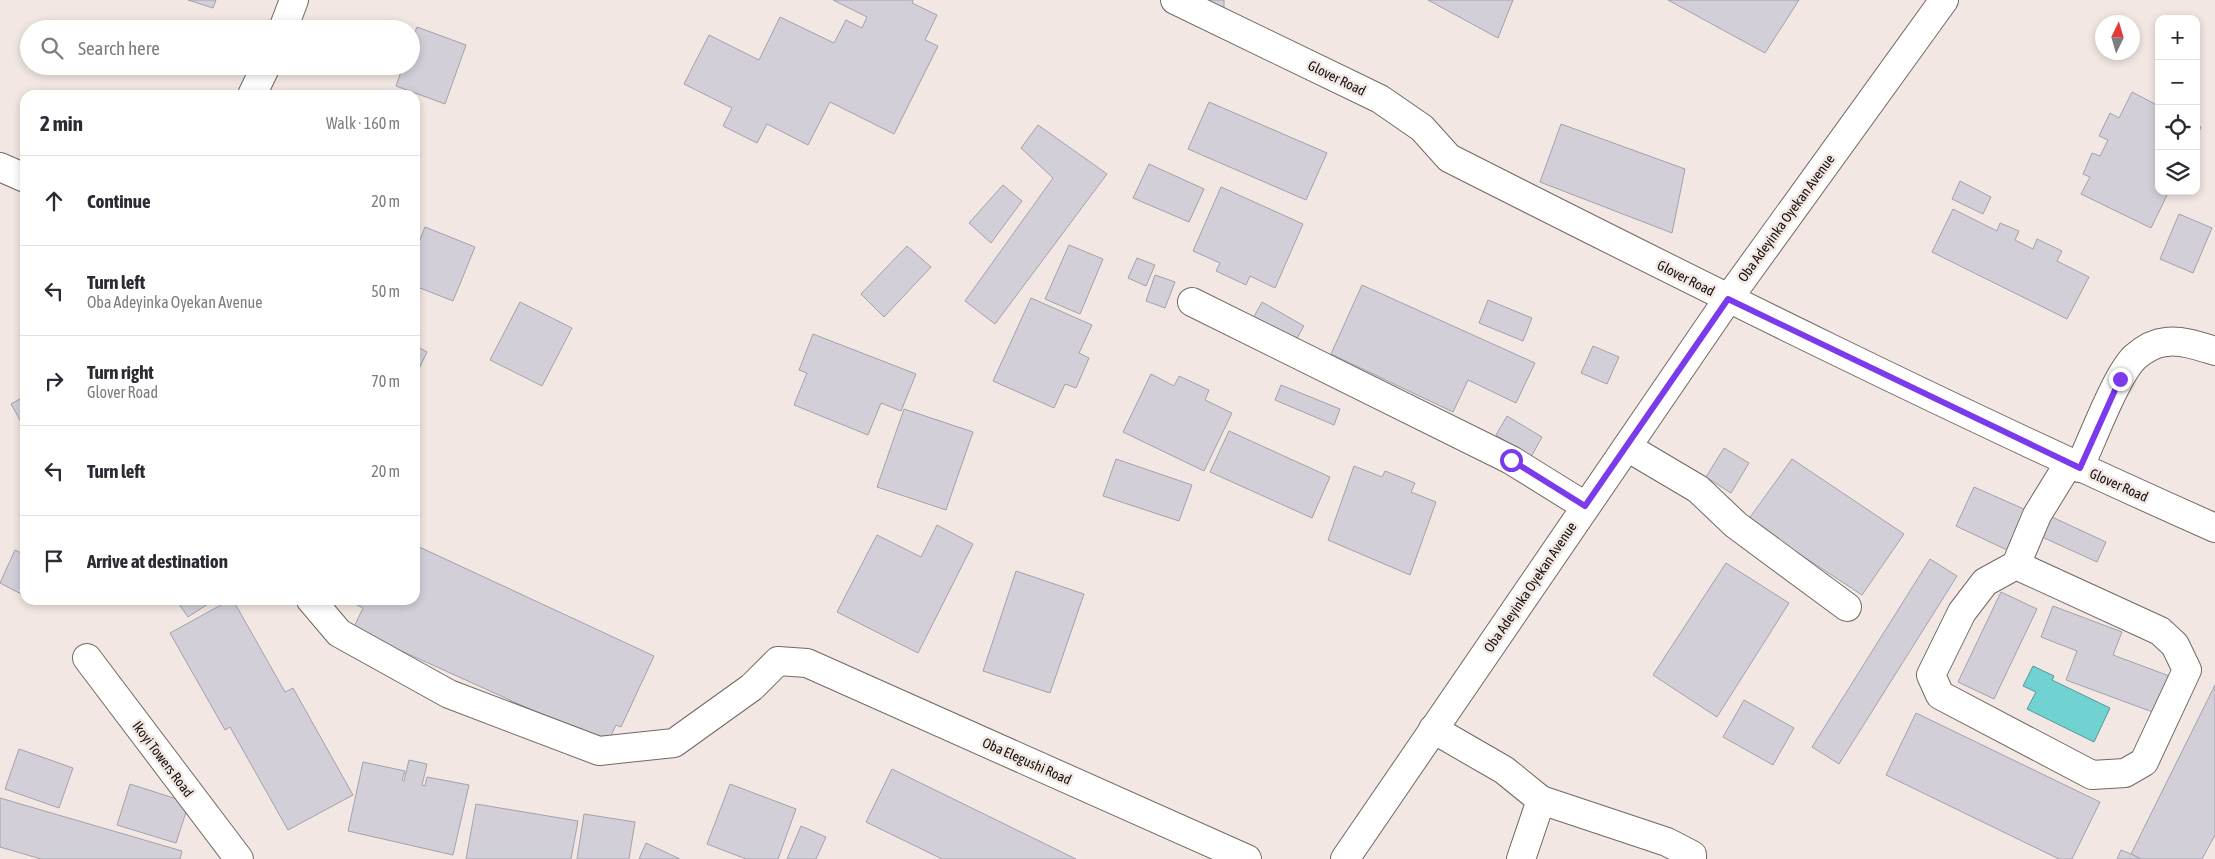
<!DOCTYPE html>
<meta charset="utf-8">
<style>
body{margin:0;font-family:"Asap Condensed",sans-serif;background:#f7f7f7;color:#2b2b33}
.controls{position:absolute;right:15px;top:15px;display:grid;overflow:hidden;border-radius:10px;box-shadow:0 2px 8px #0003}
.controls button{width:45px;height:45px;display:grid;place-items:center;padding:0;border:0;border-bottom:1px solid #e1e1e2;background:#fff;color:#2b2b33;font:25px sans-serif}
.compass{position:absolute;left:2095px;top:15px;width:45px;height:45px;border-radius:50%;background:#fff;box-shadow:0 2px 8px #0003;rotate:5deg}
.stop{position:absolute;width:15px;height:15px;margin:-11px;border:4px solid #7c3aed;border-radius:50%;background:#fff}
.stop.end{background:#7c3aed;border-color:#fff;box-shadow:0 1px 5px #0008}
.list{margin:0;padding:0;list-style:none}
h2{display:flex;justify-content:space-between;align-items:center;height:65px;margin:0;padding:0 20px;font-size:21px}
h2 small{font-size:16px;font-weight:400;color:#7c7c81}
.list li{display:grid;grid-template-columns:32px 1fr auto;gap:15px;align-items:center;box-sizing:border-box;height:90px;padding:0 20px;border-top:1px solid #e1e1e2}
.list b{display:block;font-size:19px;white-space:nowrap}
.list p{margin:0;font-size:16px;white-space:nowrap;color:#7c7c81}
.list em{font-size:16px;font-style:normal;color:#7c7c81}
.icon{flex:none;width:28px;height:28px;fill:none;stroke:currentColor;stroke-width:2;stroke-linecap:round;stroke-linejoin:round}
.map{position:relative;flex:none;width:2215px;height:859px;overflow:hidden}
.search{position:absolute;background:#fff;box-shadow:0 2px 8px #0003;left:20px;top:20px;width:400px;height:55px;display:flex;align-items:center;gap:12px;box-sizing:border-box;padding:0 18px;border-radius:28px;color:#7c7c81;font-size:19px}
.panel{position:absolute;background:#fff;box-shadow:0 2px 8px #0003;left:20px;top:90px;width:400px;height:515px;border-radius:15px}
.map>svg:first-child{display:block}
.water{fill:#71d2d2;stroke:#569898}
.building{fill:#d2cfd9;stroke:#a3a1aa}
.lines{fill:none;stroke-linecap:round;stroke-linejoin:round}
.minor-casing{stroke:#726964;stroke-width:30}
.major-casing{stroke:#726964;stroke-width:30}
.minor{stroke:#fff;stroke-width:28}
.major{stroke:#fff;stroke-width:28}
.route{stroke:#7c3aed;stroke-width:6}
.labels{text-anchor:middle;stroke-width:5;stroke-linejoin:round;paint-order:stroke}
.street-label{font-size:14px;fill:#161211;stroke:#f2e7e2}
</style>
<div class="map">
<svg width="2215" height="859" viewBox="0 0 2215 859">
<rect width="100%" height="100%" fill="#f2e7e2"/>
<polygon class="water" points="2033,666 2054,676 2052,680 2110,708 2094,742 2027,709 2036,692 2023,686"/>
<g class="building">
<polygon points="188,0 216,0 213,8"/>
<polygon points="833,0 913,0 912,3 937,15 925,40 938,46 894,134 830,102 808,145 767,124 757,143 723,126 732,108 684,84 709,35 759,60 780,17 834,43 846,20 862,28 867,17"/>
<polygon points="1205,0 1224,0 1224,9"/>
<polygon points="1428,0 1513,0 1498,38"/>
<polygon points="1668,0 1799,0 1765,53"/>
<polygon points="417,27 466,45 445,104 396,86 403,66 411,66 411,43"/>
<polygon points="2132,92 2159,106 2159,191 2169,191 2151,228 2081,194 2090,177 2083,174 2092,153 2100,156 2108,140 2099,136 2110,113 2119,118"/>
<polygon points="1209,102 1327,153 1306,200 1188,149"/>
<polygon points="1561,124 1685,169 1672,233 1540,182"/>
<polygon points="1038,125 1107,174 995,324 965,301 1053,178 1021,148"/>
<polygon points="2196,125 2201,127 2196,138"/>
<polygon points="1149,164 1204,189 1189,222 1133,198"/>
<polygon points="1960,181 1991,197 1983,214 1952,199"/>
<polygon points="1003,185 1022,201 991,243 969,223"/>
<polygon points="1221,187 1303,224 1275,288 1250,276 1246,285 1216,271 1220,263 1193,251"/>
<polygon points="1953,209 1997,231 2000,223 2019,231 2015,240 2033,249 2037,239 2062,251 2057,261 2089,277 2067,319 1932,252"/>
<polygon points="2179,214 2212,228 2193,273 2160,259"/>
<polygon points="425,227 475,247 453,301 415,286 415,252"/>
<polygon points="1069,245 1103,259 1080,314 1045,299"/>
<polygon points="907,246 931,267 884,317 861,294"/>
<polygon points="1137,258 1155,265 1146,286 1128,278"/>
<polygon points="1155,275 1175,282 1165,308 1146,301"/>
<polygon points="1362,285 1535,363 1516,403 1468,380 1453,412 1331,354"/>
<polygon points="1031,298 1092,325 1079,353 1089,358 1076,388 1065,384 1054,408 993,381"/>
<polygon points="1488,300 1532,318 1523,341 1479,323"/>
<polygon points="520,302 572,328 542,386 490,360"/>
<polygon points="1262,302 1304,326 1293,345 1251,322"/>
<polygon points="813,334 916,374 901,411 881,403 868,435 794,405 807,373 799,370"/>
<polygon points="1593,346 1619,357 1607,384 1581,373"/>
<polygon points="420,348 427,352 415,377 415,358"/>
<polygon points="1151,374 1174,386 1179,376 1209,390 1205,400 1232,413 1204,471 1123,432"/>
<polygon points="1281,385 1340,409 1334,425 1275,400"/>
<polygon points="25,396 25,429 11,404"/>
<polygon points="904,409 973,432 946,510 877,487"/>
<polygon points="1507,416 1542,437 1531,457 1496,435"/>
<polygon points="1229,431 1330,477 1312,518 1210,472"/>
<polygon points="1724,448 1749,463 1731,493 1706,477"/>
<polygon points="1116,459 1192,485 1179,521 1103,496"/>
<polygon points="1792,459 1904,534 1862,595 1748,520"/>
<polygon points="1354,466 1382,477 1385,471 1415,483 1411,492 1436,502 1410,575 1328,540"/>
<polygon points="1974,487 2026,510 2007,550 1956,526"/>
<polygon points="2052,517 2106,542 2097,562 2042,537"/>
<polygon points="937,525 973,544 918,653 837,612 877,535 921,557"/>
<polygon points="415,545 654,656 621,727 616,725 607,744 353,629 363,608 347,600 415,600"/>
<polygon points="15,550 25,555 25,596 0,583"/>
<polygon points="1930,559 1957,576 1839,764 1812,747"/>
<polygon points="1726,563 1789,603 1717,717 1653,675"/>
<polygon points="1016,571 1084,594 1050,693 983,671"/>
<polygon points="2001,592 2037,609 1994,699 1958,682"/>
<polygon points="176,600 214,600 188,617"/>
<polygon points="230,600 233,600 285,692 293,688 353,795 288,830 230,727 225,730 170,633"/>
<polygon points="2053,606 2122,632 2113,655 2172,677 2158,714 2066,680 2077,651 2041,637"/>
<polygon points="2215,685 2215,835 2202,859 2141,859 2131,854"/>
<polygon points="1744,700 1794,728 1773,765 1723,737"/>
<polygon points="1916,713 2100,802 2072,859 2059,859 1886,775"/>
<polygon points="19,749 73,768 59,808 5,789"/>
<polygon points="409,760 427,764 422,785 425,786 427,777 469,785 453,855 348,831 363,762 405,771 402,780 404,781"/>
<polygon points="892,769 1076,859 942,859 866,822"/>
<polygon points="130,784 189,803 176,843 117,825"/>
<polygon points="730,784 796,809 778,859 746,859 707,844"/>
<polygon points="0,798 182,851 180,859 41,859 0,847"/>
<polygon points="476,804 578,821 571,859 466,859"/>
<polygon points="584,814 635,822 629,859 577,859"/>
<polygon points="801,826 826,837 816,859 787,859"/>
<polygon points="646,843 680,859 639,859"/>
<polygon points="2121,850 2131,854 2141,859 2117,859"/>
</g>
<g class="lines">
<defs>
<g id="minor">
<path d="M1175,0L1380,99L1422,128L1449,158C1702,286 1956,413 2215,528"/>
<polyline points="283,29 294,0"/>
<polyline points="252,95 266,66"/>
<polyline points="0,167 25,178"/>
<polyline points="1192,302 1511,460 1585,506"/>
<polyline points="1627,447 1698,489 1736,525 1847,607"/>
<path d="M2079,468C2092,441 2116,375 2135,357C2143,350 2155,343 2166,342C2182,340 2199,346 2215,351"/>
<polyline points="2016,565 2160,631 2175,645 2187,670 2144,762 2125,773 2092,775 1940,695 1931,675 1962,612 1985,582 2016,565 2037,515 2069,463"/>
<polyline points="311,600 339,633 449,694 599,751 674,743 752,687 778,661 807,663 1247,859"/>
<polyline points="87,658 239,859"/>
<polyline points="1433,729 1504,770 1541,800 1667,842 1692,855 1692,859"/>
<polyline points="1521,859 1541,800"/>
</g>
<polyline id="major" points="1345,859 1728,299 1944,0"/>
</defs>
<use href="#minor" class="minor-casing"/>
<use href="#major" class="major-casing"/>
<use href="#minor" class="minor"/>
<use href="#major" class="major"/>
</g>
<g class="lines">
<polyline class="route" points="1511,460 1585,506 1728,299 2080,468 2120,379"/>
</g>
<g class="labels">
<g class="street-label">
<text transform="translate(1337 78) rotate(26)" y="5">Glover Road</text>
<text transform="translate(1786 218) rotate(-54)" y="5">Oba Adeyinka Oyekan Avenue</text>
<text transform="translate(1686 278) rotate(27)" y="5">Glover Road</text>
<text transform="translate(2119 485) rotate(24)" y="5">Glover Road</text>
<text transform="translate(1530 587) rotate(-56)" y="5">Oba Adeyinka Oyekan Avenue</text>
<text transform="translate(163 759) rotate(53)" y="5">Ikoyi Towers Road</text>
<text transform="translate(1027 761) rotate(24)" y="5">Oba Elegushi Road</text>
</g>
</g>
</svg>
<div class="controls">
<button>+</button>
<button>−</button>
<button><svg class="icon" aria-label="locate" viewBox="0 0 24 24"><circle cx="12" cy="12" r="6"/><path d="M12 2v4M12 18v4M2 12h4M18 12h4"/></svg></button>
<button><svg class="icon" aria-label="layers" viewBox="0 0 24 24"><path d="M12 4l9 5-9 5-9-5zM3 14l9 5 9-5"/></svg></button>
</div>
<svg class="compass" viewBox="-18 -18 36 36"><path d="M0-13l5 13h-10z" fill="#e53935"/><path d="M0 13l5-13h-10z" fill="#7c7c81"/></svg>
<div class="stop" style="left:1511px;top:460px"></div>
<div class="stop end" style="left:2120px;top:379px"></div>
<div class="search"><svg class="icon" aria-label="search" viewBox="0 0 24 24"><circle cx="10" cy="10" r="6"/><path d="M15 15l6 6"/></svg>Search here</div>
<section class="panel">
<h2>2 min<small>Walk · 160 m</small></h2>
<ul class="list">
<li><svg class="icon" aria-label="ahead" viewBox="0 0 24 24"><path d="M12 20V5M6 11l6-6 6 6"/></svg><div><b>Continue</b></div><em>20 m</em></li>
<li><svg class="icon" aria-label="left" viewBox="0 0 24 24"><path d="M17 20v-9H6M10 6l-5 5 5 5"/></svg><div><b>Turn left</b><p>Oba Adeyinka Oyekan Avenue</p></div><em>50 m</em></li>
<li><svg class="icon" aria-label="right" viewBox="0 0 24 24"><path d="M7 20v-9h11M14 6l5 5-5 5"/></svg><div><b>Turn right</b><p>Glover Road</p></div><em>70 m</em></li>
<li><svg class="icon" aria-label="left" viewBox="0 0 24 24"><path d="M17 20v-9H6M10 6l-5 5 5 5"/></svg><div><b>Turn left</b></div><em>20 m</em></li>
<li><svg class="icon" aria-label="arrive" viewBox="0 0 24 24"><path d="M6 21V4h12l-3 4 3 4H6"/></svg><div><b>Arrive at destination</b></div></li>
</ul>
</section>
</div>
